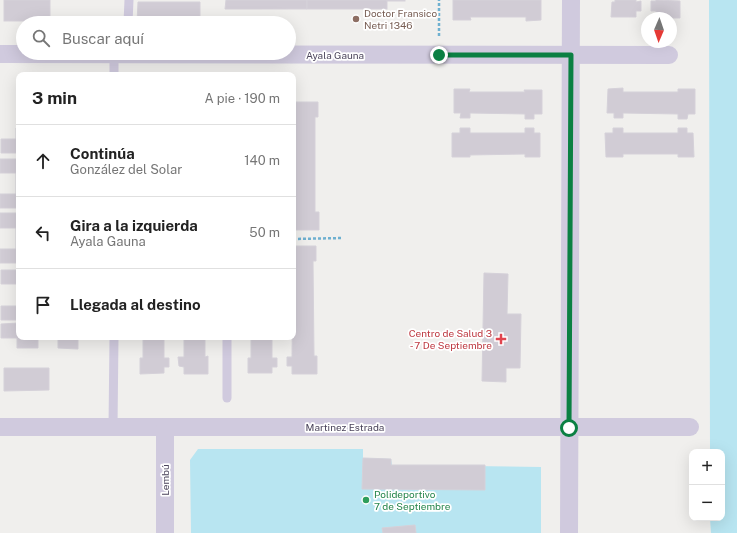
<!DOCTYPE html>
<html lang="es">
<meta charset="utf-8">
<style>
body{margin:0;font-family:"Public Sans",sans-serif;background:#f2f2f2;color:#222}
.controls{position:absolute;right:12px;bottom:12px;display:grid;overflow:hidden;border-radius:8px;box-shadow:0 4px 16px #0002}
.controls button{width:36px;height:36px;display:grid;place-items:center;padding:0;border:0;border-bottom:1px solid #e0e0e0;background:#fff;color:#222;font:20px sans-serif}
.compass{position:absolute;left:641px;top:12px;width:36px;height:36px;border-radius:50%;background:#fff;box-shadow:0 4px 16px #0002;rotate:182deg}
.stop{position:absolute;width:12px;height:12px;margin:-9px;border:3px solid #0b8043;border-radius:50%;background:#fff}
.stop.end{background:#0b8043;border-color:#fff;box-shadow:0 1px 4px #0008}
.list{margin:0;padding:0;list-style:none}
h2{display:flex;justify-content:space-between;align-items:center;height:52px;margin:0;padding:0 16px;font-size:17px}
h2 small{font-size:13px;font-weight:400;color:#767676}
.list li{display:grid;grid-template-columns:26px 1fr auto;gap:12px;align-items:center;box-sizing:border-box;height:72px;padding:0 16px;border-top:1px solid #e0e0e0}
.list b{display:block;font-size:15px;white-space:nowrap}
.list p{margin:0;font-size:13px;white-space:nowrap;color:#767676}
.list em{font-size:13px;font-style:normal;color:#767676}
.icon{flex:none;width:22px;height:22px;fill:none;stroke:currentColor;stroke-width:2;stroke-linecap:round;stroke-linejoin:round}
.map{position:relative;flex:none;width:737px;height:533px;overflow:hidden}
.search{position:absolute;background:#fff;box-shadow:0 4px 16px #0002;left:16px;top:16px;width:280px;height:44px;display:flex;align-items:center;gap:10px;box-sizing:border-box;padding:0 14px;border-radius:22px;color:#767676;font-size:15px}
.panel{position:absolute;background:#fff;box-shadow:0 4px 16px #0002;left:16px;top:72px;width:280px;height:268px;border-radius:8px}
.map>svg:first-child{display:block}
.green{fill:#b8e5f1}
.building{fill:#d1ccd5;stroke:#d5d1d9}
.lines{fill:none;stroke-linecap:round;stroke-linejoin:round}
.path{stroke:#6eb0d0;stroke-width:2.5;stroke-dasharray:3 2;stroke-linecap:butt}
.lane{stroke:#d0cade;stroke-width:9}
.street{stroke:#d0cade;stroke-width:18}
.route{stroke:#0b8043;stroke-width:5}
.education-dot{fill:#8d6e63;stroke:#fff;stroke-width:1.5}
.health-dot{fill:#e0444e;stroke:#fff;stroke-width:1.5}
.leisure-dot{fill:#2e9e5b;stroke:#fff;stroke-width:1.5}
.labels{text-anchor:middle;stroke-width:3.5;stroke-linejoin:round;paint-order:stroke}
.education-label{font-size:10px;fill:#785e54;stroke:#fff;text-anchor:start}
.street-label{font-size:10px;fill:#4b445b;stroke:#fff}
.health-label{font-size:10px;fill:#be3a42;stroke:#fff;text-anchor:end}
.leisure-label{font-size:10px;fill:#27864d;stroke:#fff;text-anchor:start}
</style>
<div class="map">
<svg width="737" height="533" viewBox="0 0 737 533">
<rect width="100%" height="100%" fill="#f0efed"/>
<g class="green">
<polygon points="709,0 737,0 737,533 711,533 710,518 722,518 722,452 710,452"/>
<polygon points="198,449 363,449 363,458 391,459 392,465 541,467 541,533 191,533 190,460"/>
</g>
<g class="building">
<rect x="4" y="0" width="46" height="21"/>
<polygon points="226,0 307,0 307,9 225,9"/>
<rect x="307" y="0" width="80" height="9"/>
<rect x="387" y="0" width="18" height="1"/>
<polygon points="453,0 541,0 541,20 526,21 526,17 470,17 471,20 453,20"/>
<polygon points="615,0 636,0 636,2 641,1 641,11 636,11 636,17 611,17 612,2 615,2"/>
<polygon points="656,0 680,1 680,18 656,18 656,11 651,11 651,1 656,1"/>
<polygon points="138,2 200,2 200,23 137,23"/>
<polygon points="623,88 623,92 678,92 678,89 695,89 695,114 688,114 687,119 678,119 678,114 623,113 623,118 614,118 614,113 607,113 608,89"/>
<polygon points="454,89 470,89 469,92 525,92 524,90 542,90 542,114 534,114 534,119 525,119 525,114 470,113 470,118 460,118 461,113 454,113"/>
<polygon points="293,102 318,102 318,117 315,117 315,212 319,212 319,230 294,230 294,222 293,222 293,213 294,213"/>
<polygon points="16,128 19,128 19,153 1,153 1,139 16,139"/>
<polygon points="460,128 470,128 470,133 525,133 525,128 534,128 534,133 540,133 540,157 525,157 525,154 470,155 470,157 452,157 452,133 460,133"/>
<polygon points="613,128 623,128 623,133 678,133 678,128 687,128 687,133 693,133 694,157 678,157 678,154 623,154 623,157 606,157 605,133 613,133"/>
<polygon points="0,159 19,159 19,184 16,184 16,173 0,173"/>
<polygon points="16,184 19,184 19,208 0,208 0,194 16,194"/>
<polygon points="0,213 19,213 19,238 16,238 16,228 0,228"/>
<polygon points="16,238 19,238 19,263 0,263 0,249 16,249"/>
<polygon points="293,246 316,246 316,261 313,261 314,356 317,356 317,374 292,374 292,366 287,366 287,357 292,357"/>
<polygon points="1,270 19,270 19,295 17,295 17,284 1,284"/>
<polygon points="484,273 508,274 507,314 521,314 520,368 506,368 506,382 482,381"/>
<polygon points="17,295 19,295 19,320 1,320 1,306 17,306"/>
<polygon points="19,323 19,337 38,337 38,348 17,348 17,338 1,338 1,324"/>
<polygon points="52,337 94,337 94,338 78,338 78,349 58,348 58,337"/>
<polygon points="143,337 164,337 164,358 169,358 169,367 164,367 164,373 140,374 140,358 143,358"/>
<polygon points="184,337 205,337 205,357 208,356 208,374 184,374 184,367 179,366 178,357 184,357"/>
<polygon points="251,337 272,337 272,358 277,358 277,367 272,367 272,373 248,373 248,358 251,358"/>
<polygon points="4,368 49,368 49,390 4,391"/>
<polygon points="363,458 391,459 391,465 485,465 485,490 362,489"/>
<polygon points="415,525 416,533 383,533 382,528"/>
</g>
<g class="lines">
<g class="path">
<polyline points="439,36 439,0"/>
<polyline points="293,239 343,238"/>
</g>
<g class="lane">
<polyline points="128,23 129,0"/>
<polyline points="114,54 114,75"/>
<polyline points="227,398 227,337"/>
<polyline points="113,427 114,337"/>
</g>
<g class="street">
<polyline points="0,54 669,55"/>
<polyline points="0,427 690,427"/>
<polyline points="165,533 165,427"/>
<polyline points="569,533 571,0"/>
</g>
</g>
<g class="lines">
<polyline class="route" points="439,55 571,55 569,428"/>
</g>
<circle class="education-dot" cx="356" cy="19" r="4"/>
<path class="health-dot" d="M499 333h4v4h4v4h-4v4h-4v-4h-4v-4h4z"/>
<circle class="leisure-dot" cx="366" cy="500" r="4"/>
<g class="labels">
<g class="education-label">
<text x="364" y="17">Doctor Fransico<tspan x="364" dy="12">Netri 1346</tspan></text>
</g>
<g class="street-label">
<text x="335" y="59">Ayala Gauna</text>
<text x="345" y="431">Martinez Estrada</text>
<text transform="translate(165 480) rotate(-90)" y="4">Lembú</text>
</g>
<g class="health-label">
<text x="492" y="337">Centro de Salud 3<tspan x="492" dy="12">- 7 De Septiembre</tspan></text>
</g>
<g class="leisure-label">
<text x="374" y="498">Polideportivo<tspan x="374" dy="12">7 de Septiembre</tspan></text>
</g>
</g>
</svg>
<div class="controls">
<button>+</button>
<button>−</button>
</div>
<svg class="compass" viewBox="-18 -18 36 36"><path d="M0-13l5 13h-10z" fill="#e53935"/><path d="M0 13l5-13h-10z" fill="#767676"/></svg>
<div class="stop" style="left:569px;top:428px"></div>
<div class="stop end" style="left:439px;top:55px"></div>
<div class="search"><svg class="icon" aria-label="search" viewBox="0 0 24 24"><circle cx="10" cy="10" r="6"/><path d="M15 15l6 6"/></svg>Buscar aquí</div>
<section class="panel">
<h2>3 min<small>A pie · 190 m</small></h2>
<ul class="list">
<li><svg class="icon" aria-label="ahead" viewBox="0 0 24 24"><path d="M12 20V5M6 11l6-6 6 6"/></svg><div><b>Continúa</b><p>González del Solar</p></div><em>140 m</em></li>
<li><svg class="icon" aria-label="left" viewBox="0 0 24 24"><path d="M17 20v-9H6M10 6l-5 5 5 5"/></svg><div><b>Gira a la izquierda</b><p>Ayala Gauna</p></div><em>50 m</em></li>
<li><svg class="icon" aria-label="arrive" viewBox="0 0 24 24"><path d="M6 21V4h12l-3 4 3 4H6"/></svg><div><b>Llegada al destino</b></div></li>
</ul>
</section>
</div>
